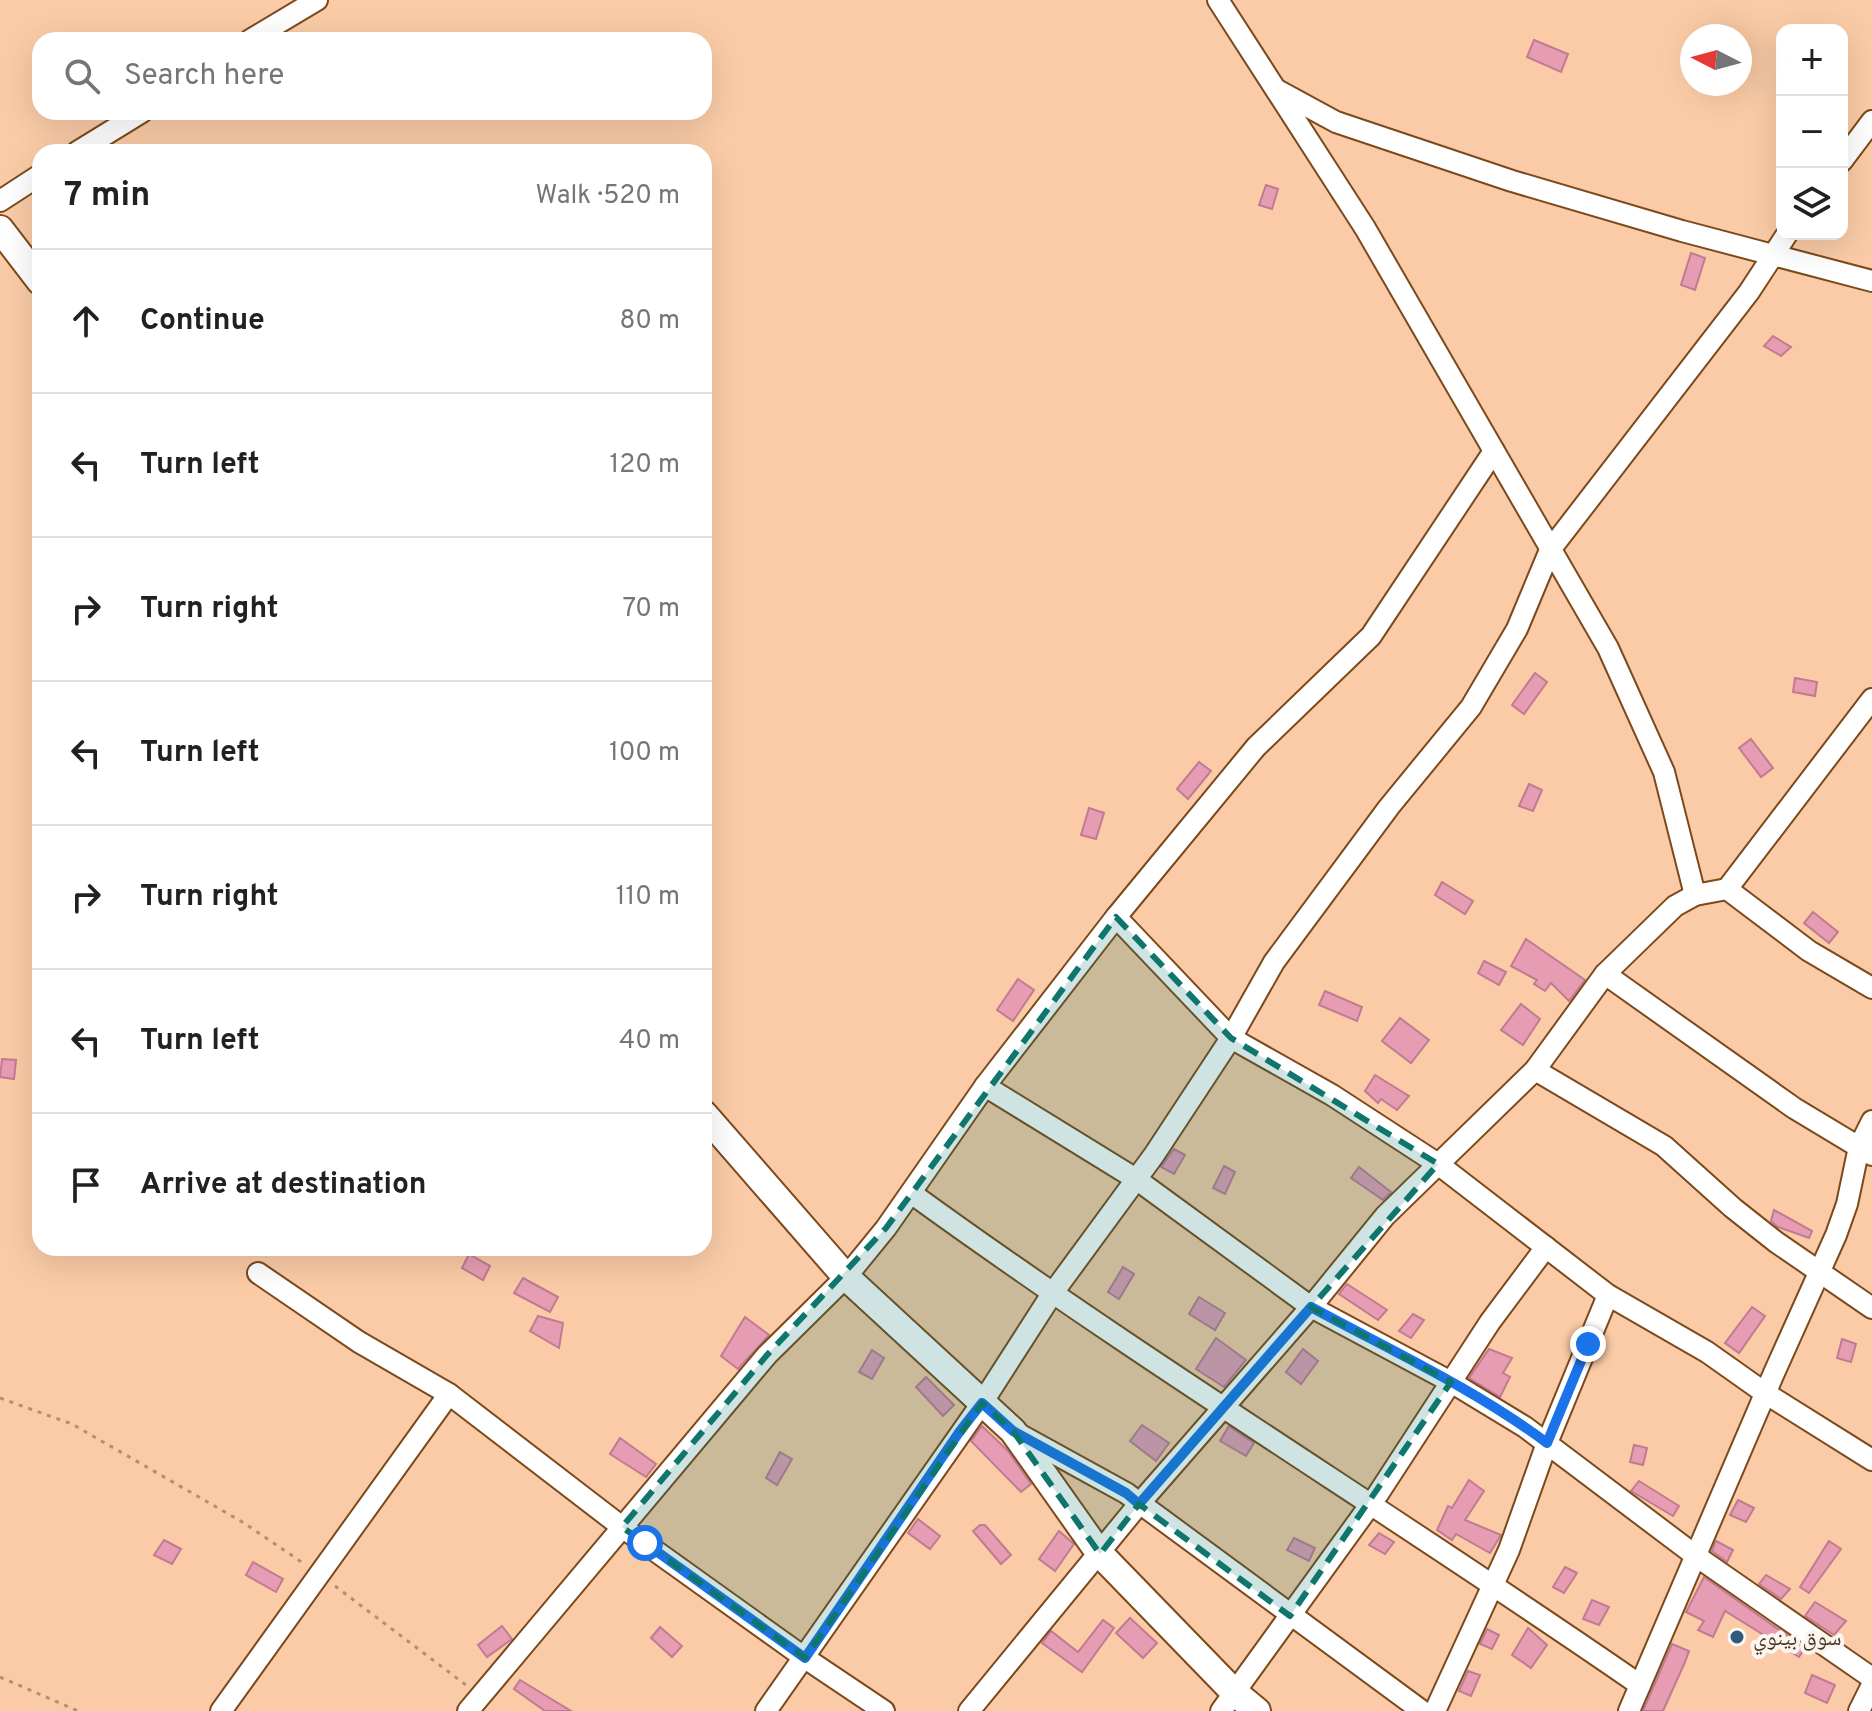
<!DOCTYPE html>
<meta charset="utf-8">
<style>
body{margin:0;font-family:Overpass,"Noto Naskh Arabic",sans-serif;background:#f2f2f2;color:#202124}
.controls{position:absolute;right:24px;top:24px;display:grid;overflow:hidden;border-radius:16px;box-shadow:0 8px 32px #0002}
.controls button{width:72px;height:72px;display:grid;place-items:center;padding:0;border:0;border-bottom:2px solid #e0e0e0;background:#fff;color:#202124;font:40px sans-serif}
.compass{position:absolute;left:1680px;top:24px;width:72px;height:72px;border-radius:50%;background:#fff;box-shadow:0 8px 32px #0002;rotate:276deg}
.stop{position:absolute;width:24px;height:24px;margin:-18px;border:6px solid #1a73e8;border-radius:50%;background:#fff}
.stop.end{background:#1a73e8;border-color:#fff;box-shadow:0 2px 8px #0008}
.list{margin:0;padding:0;list-style:none}
h2{display:flex;justify-content:space-between;align-items:center;height:104px;margin:0;padding:0 32px;font-size:34px}
h2 small{font-size:26px;font-weight:400;color:#757577}
.list li{display:grid;grid-template-columns:52px 1fr auto;gap:24px;align-items:center;box-sizing:border-box;height:144px;padding:0 32px;border-top:2px solid #e0e0e0}
.list b{display:block;font-size:30px;white-space:nowrap}
.list em{font-size:26px;font-style:normal;color:#757577}
.icon{flex:none;width:44px;height:44px;fill:none;stroke:currentColor;stroke-width:2;stroke-linecap:round;stroke-linejoin:round}
.map{position:relative;flex:none;width:1872px;height:1711px;overflow:hidden}
.search{position:absolute;background:#fff;box-shadow:0 8px 32px #0002;left:32px;top:32px;width:680px;height:88px;display:flex;align-items:center;gap:20px;box-sizing:border-box;padding:0 28px;border-radius:24px;color:#757577;font-size:30px}
.panel{position:absolute;background:#fff;box-shadow:0 8px 32px #0002;left:32px;top:144px;width:680px;height:1112px;border-radius:24px}
.map>svg:first-child{display:block}
.building{fill:#e69db3;stroke:#c17b91;stroke-width:2}
.lines{fill:none;stroke-linecap:round;stroke-linejoin:round}
.minor-casing{stroke:#7b491b;stroke-width:24}
.tertiary-casing{stroke:#7b491b;stroke-width:30}
.path{stroke:#b58f71;stroke-width:3;stroke-dasharray:4 6;stroke-linecap:butt}
.minor{stroke:#fff;stroke-width:20}
.tertiary{stroke:#fff;stroke-width:26}
.route{stroke:#1a73e8;stroke-width:10}
.marked{fill:#0f766e;fill-opacity:0.2;stroke:#0f766e;stroke-width:6;stroke-dasharray:16 10;stroke-linejoin:round}
.poi-dot{fill:#2d5b7a;stroke:#fcf6f1;stroke-width:3}
.labels{text-anchor:middle;stroke-width:8;stroke-linejoin:round;paint-order:stroke}
.poi-label{font-size:22px;fill:#4c3522;stroke:#fcf6f1;text-anchor:start}
</style>
<div class="map">
<svg width="1872" height="1711" viewBox="0 0 1872 1711">
<rect width="100%" height="100%" fill="#facba6"/>
<g class="building">
<polygon points="1534,40 1568,54 1561,72 1527,57"/>
<polygon points="1266,185 1278,189 1272,209 1259,205"/>
<polygon points="1691,253 1705,258 1695,290 1681,285"/>
<polygon points="1773,336 1791,347 1781,356 1764,346"/>
<polygon points="1535,673 1547,682 1524,714 1512,705"/>
<polygon points="1795,678 1817,682 1815,696 1793,692"/>
<polygon points="1751,739 1773,768 1761,777 1739,748"/>
<polygon points="1199,762 1211,771 1188,799 1177,789"/>
<polygon points="1529,784 1542,790 1533,811 1519,806"/>
<polygon points="1089,808 1104,813 1096,839 1081,835"/>
<polygon points="1442,882 1473,901 1465,914 1435,895"/>
<polygon points="1813,912 1838,932 1829,943 1804,923"/>
<polygon points="1526,939 1585,980 1569,1001 1551,983 1545,991 1534,984 1537,980 1511,966"/>
<polygon points="1484,961 1506,972 1499,985 1478,973"/>
<polygon points="1018,979 1034,990 1013,1021 997,1010"/>
<polygon points="1325,991 1362,1007 1357,1021 1319,1005"/>
<polygon points="1521,1004 1540,1019 1523,1045 1501,1030"/>
<polygon points="1400,1018 1429,1040 1411,1063 1382,1041"/>
<polygon points="2,1059 16,1060 14,1079 0,1077"/>
<polygon points="1375,1075 1409,1096 1397,1110 1381,1099 1378,1103 1365,1091"/>
<polygon points="1174,1149 1185,1155 1174,1174 1161,1167"/>
<polygon points="1224,1166 1235,1172 1225,1194 1213,1188"/>
<polygon points="1359,1167 1391,1192 1383,1200 1351,1178"/>
<polygon points="1774,1210 1812,1231 1809,1238 1778,1227 1771,1221"/>
<polygon points="469,1254 490,1266 483,1280 462,1268"/>
<polygon points="1123,1267 1134,1274 1119,1299 1108,1292"/>
<polygon points="523,1278 558,1297 550,1312 514,1293"/>
<polygon points="1347,1284 1387,1310 1378,1320 1339,1294"/>
<polygon points="1199,1297 1225,1313 1215,1330 1189,1314"/>
<polygon points="1752,1307 1765,1316 1739,1353 1725,1343"/>
<polygon points="1413,1314 1424,1320 1411,1338 1399,1331"/>
<polygon points="538,1316 563,1323 559,1348 530,1331"/>
<polygon points="745,1317 769,1335 738,1369 721,1356"/>
<polygon points="1216,1338 1246,1360 1224,1387 1196,1369"/>
<polygon points="1842,1339 1856,1344 1851,1362 1837,1358"/>
<polygon points="1303,1349 1318,1361 1301,1384 1286,1372"/>
<polygon points="1489,1349 1512,1358 1503,1373 1510,1377 1500,1397 1469,1378"/>
<polygon points="872,1350 884,1358 872,1379 859,1372"/>
<polygon points="926,1377 954,1405 943,1416 916,1387"/>
<polygon points="1142,1425 1169,1443 1156,1461 1130,1441"/>
<polygon points="982,1426 1008,1451 1031,1484 1021,1492 971,1441"/>
<polygon points="1229,1426 1254,1443 1246,1456 1220,1441"/>
<polygon points="620,1438 656,1464 646,1477 610,1454"/>
<polygon points="1634,1445 1647,1448 1643,1465 1630,1462"/>
<polygon points="780,1452 792,1459 777,1485 766,1478"/>
<polygon points="1469,1480 1484,1491 1465,1520 1501,1535 1490,1553 1456,1534 1452,1540 1437,1530 1448,1506 1452,1508"/>
<polygon points="1639,1481 1679,1506 1673,1516 1631,1491"/>
<polygon points="1738,1500 1754,1508 1746,1522 1730,1515"/>
<polygon points="918,1519 940,1536 930,1549 908,1533"/>
<polygon points="980,1525 985,1525 1011,1555 1001,1564 973,1531"/>
<polygon points="1059,1531 1074,1544 1055,1571 1039,1559"/>
<polygon points="1379,1533 1394,1542 1385,1554 1369,1545"/>
<polygon points="1294,1538 1315,1548 1309,1561 1287,1550"/>
<polygon points="164,1540 181,1549 172,1564 154,1555"/>
<polygon points="1716,1541 1733,1550 1727,1562 1712,1551"/>
<polygon points="1829,1541 1841,1549 1809,1593 1800,1587"/>
<polygon points="253,1562 283,1579 276,1592 246,1575"/>
<polygon points="1565,1567 1577,1573 1564,1593 1553,1587"/>
<polygon points="1766,1575 1790,1589 1781,1599 1759,1584"/>
<polygon points="1704,1577 1805,1648 1799,1657 1725,1611 1713,1637 1698,1630 1704,1621 1686,1612"/>
<polygon points="1592,1600 1609,1607 1599,1625 1583,1619"/>
<polygon points="1815,1602 1846,1621 1834,1635 1805,1616"/>
<polygon points="1130,1618 1157,1643 1143,1658 1116,1633"/>
<polygon points="1103,1620 1114,1628 1082,1672 1042,1643 1051,1631 1078,1652"/>
<polygon points="502,1626 512,1639 487,1657 478,1645"/>
<polygon points="660,1627 682,1646 672,1657 651,1638"/>
<polygon points="1528,1628 1547,1645 1531,1668 1512,1655"/>
<polygon points="1487,1629 1499,1635 1492,1649 1480,1644"/>
<polygon points="1672,1644 1689,1651 1685,1662 1663,1711 1643,1711"/>
<polygon points="1468,1671 1480,1675 1471,1696 1459,1691"/>
<polygon points="1812,1675 1835,1685 1827,1703 1805,1693"/>
<polygon points="520,1680 571,1711 545,1711 514,1689"/>
</g>
<g class="lines">
<defs>
<g id="minor">
<polyline points="1218,0 1365,228 1608,648 1664,772 1695,895"/>
<polyline points="250,40 317,0"/>
<polyline points="1279,91 1336,122 1512,181 1682,231 1872,281"/>
<polyline points="77,152 142,112"/>
<polyline points="1842,161 1872,121"/>
<polyline points="0,201 40,175"/>
<polyline points="1727,889 1809,951 1872,988"/>
<polyline points="1116,917 1231,1038 1332,1095 1438,1164 1608,1295 1707,1352 1765,1393 1872,1460"/>
<polyline points="1605,974 1794,1108 1872,1155"/>
<polyline points="1535,1070 1664,1146 1733,1208 1776,1242 1872,1308"/>
<polyline points="985,1086 1136,1179 1311,1307 1451,1382 1525,1427 1696,1556 1872,1678"/>
<path d="M911,1193C1148,1365 1399,1518 1640,1685"/>
<polyline points="258,1273 359,1342 449,1394 622,1527 805,1658 884,1711"/>
<polyline points="1017,1433 1126,1493 1422,1711"/>
<polyline points="221,1711 449,1394"/>
<polyline points="468,1711 767,1355 846,1277 886,1228 985,1086 1116,917 1256,747 1371,636 1494,451"/>
<polyline points="766,1711 982,1403 1052,1294 1154,1155 1231,1038 1274,962 1389,807 1471,707 1517,629 1550,550 1749,292 1787,234"/>
<polyline points="969,1711 1139,1504 1311,1307 1385,1216 1535,1070 1605,974 1675,906 1695,895 1727,889 1872,699"/>
<polyline points="1221,1711 1378,1494 1490,1322 1546,1247"/>
<polyline points="1435,1711 1509,1550 1547,1443 1608,1295"/>
<polyline points="1629,1711 1774,1373 1836,1235 1847,1204 1859,1147 1872,1121"/>
<polyline points="1859,1711 1872,1685"/>
</g>
<g id="tertiary">
<polyline points="0,229 40,281"/>
<polyline points="704,1114 846,1277 1013,1431 1100,1554 1234,1692 1257,1711"/>
</g>
</defs>
<use href="#minor" class="minor-casing"/>
<use href="#tertiary" class="tertiary-casing"/>
<g class="path">
<polyline points="0,1398 72,1424 244,1523 303,1563"/>
<polyline points="335,1586 466,1685"/>
<polyline points="0,1677 78,1711"/>
</g>
<use href="#minor" class="minor"/>
<use href="#tertiary" class="tertiary"/>
</g>
<g class="lines">
<path class="route" d="M645,1543L805,1658L960,1431L982,1403L1013,1431L1126,1493L1139,1504L1311,1307C1390,1350 1475,1389 1547,1443L1588,1344"/>
</g>
<path class="marked" d="M1116,917L1231,1038L1438,1164L1311,1307L1451,1382L1290,1616L1139,1504L1100,1554L1013,1431L982,1403L805,1658L622,1527L767,1355L886,1228Z"/>
<circle class="poi-dot" cx="1737" cy="1637" r="8"/>
<g class="labels">
<g class="poi-label">
<text x="1753" y="1645">سوق بينوي</text>
</g>
</g>
</svg>
<div class="controls">
<button>+</button>
<button>−</button>
<button><svg class="icon" aria-label="layers" viewBox="0 0 24 24"><path d="M12 4l9 5-9 5-9-5zM3 14l9 5 9-5"/></svg></button>
</div>
<svg class="compass" viewBox="-18 -18 36 36"><path d="M0-13l5 13h-10z" fill="#e53935"/><path d="M0 13l5-13h-10z" fill="#757577"/></svg>
<div class="stop" style="left:645px;top:1543px"></div>
<div class="stop end" style="left:1588px;top:1344px"></div>
<div class="search"><svg class="icon" aria-label="search" viewBox="0 0 24 24"><circle cx="10" cy="10" r="6"/><path d="M15 15l6 6"/></svg>Search here</div>
<section class="panel">
<h2>7 min<small>Walk · 520 m</small></h2>
<ul class="list">
<li><svg class="icon" aria-label="ahead" viewBox="0 0 24 24"><path d="M12 20V5M6 11l6-6 6 6"/></svg><div><b>Continue</b></div><em>80 m</em></li>
<li><svg class="icon" aria-label="left" viewBox="0 0 24 24"><path d="M17 20v-9H6M10 6l-5 5 5 5"/></svg><div><b>Turn left</b></div><em>120 m</em></li>
<li><svg class="icon" aria-label="right" viewBox="0 0 24 24"><path d="M7 20v-9h11M14 6l5 5-5 5"/></svg><div><b>Turn right</b></div><em>70 m</em></li>
<li><svg class="icon" aria-label="left" viewBox="0 0 24 24"><path d="M17 20v-9H6M10 6l-5 5 5 5"/></svg><div><b>Turn left</b></div><em>100 m</em></li>
<li><svg class="icon" aria-label="right" viewBox="0 0 24 24"><path d="M7 20v-9h11M14 6l5 5-5 5"/></svg><div><b>Turn right</b></div><em>110 m</em></li>
<li><svg class="icon" aria-label="left" viewBox="0 0 24 24"><path d="M17 20v-9H6M10 6l-5 5 5 5"/></svg><div><b>Turn left</b></div><em>40 m</em></li>
<li><svg class="icon" aria-label="arrive" viewBox="0 0 24 24"><path d="M6 21V4h12l-3 4 3 4H6"/></svg><div><b>Arrive at destination</b></div></li>
</ul>
</section>
</div>
